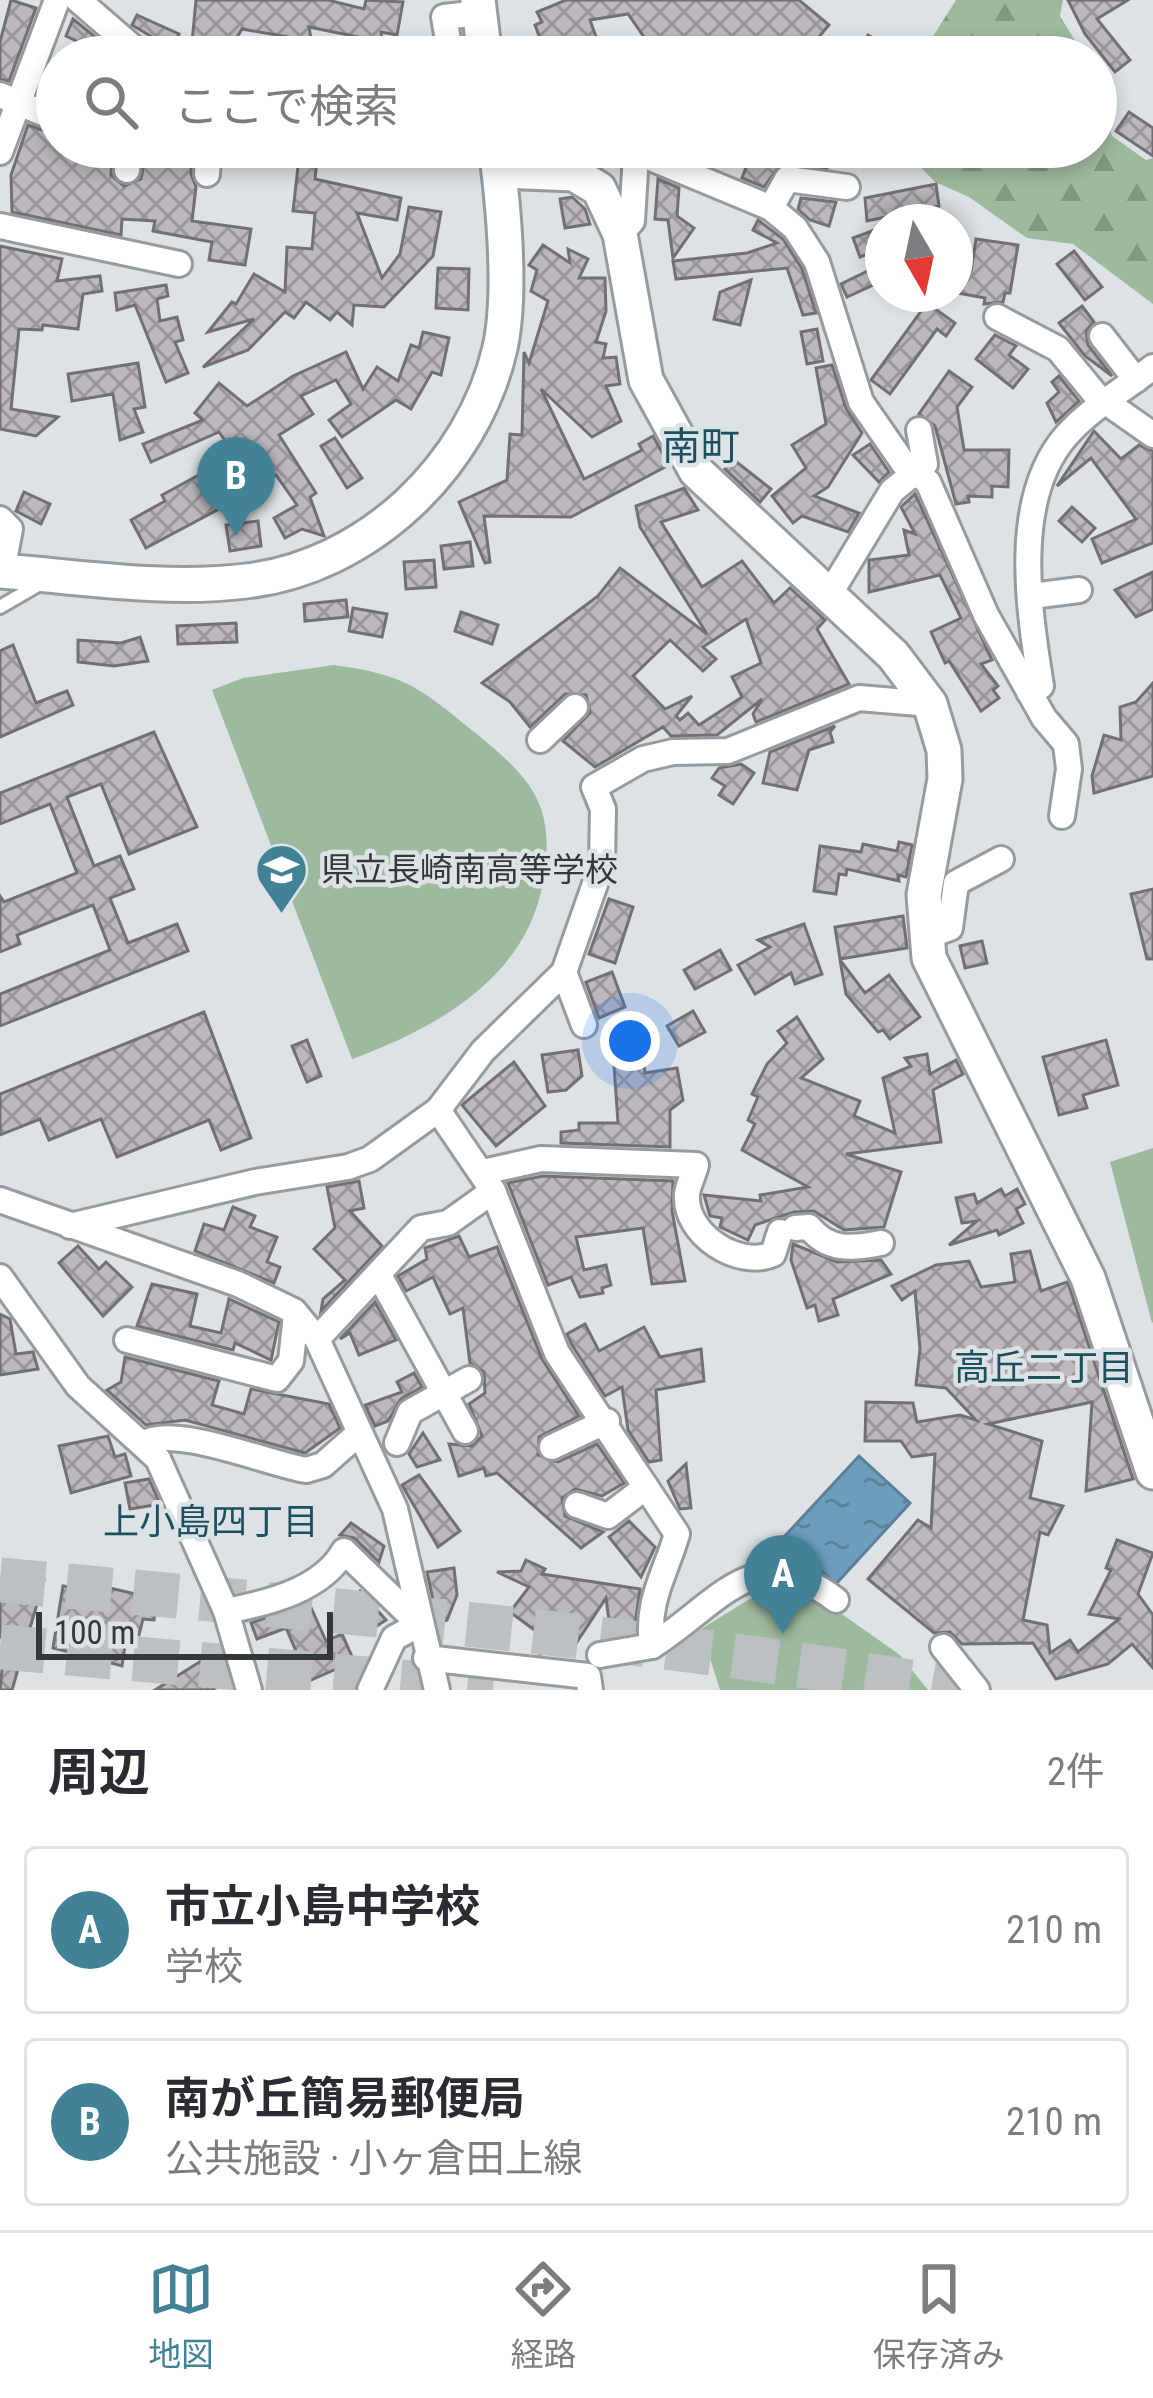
<!DOCTYPE html>
<html lang="ja">
<meta charset="utf-8">
<style>
body{margin:0;font-family:"Roboto Condensed","Noto Sans JP",sans-serif;background:#f2f2f3;color:#2b2b33}
.compass{position:absolute;left:865px;top:204px;width:108px;height:108px;border-radius:50%;background:#fff;box-shadow:0 6px 18px #0003;rotate:171deg}
.scale{position:absolute;left:36px;bottom:30px;width:297px;box-sizing:border-box;padding-left:12px;border:6px solid #353839;border-top:0;font-size:33px;line-height:42px;white-space:nowrap;color:#353839;-webkit-text-stroke:9px #dce2e6;paint-order:stroke}
.you{position:absolute;left:630px;top:1041px;width:42px;height:42px;margin:-30px;border:9px solid #fff;border-radius:50%;background:#1a73e8;box-shadow:0 0 0 18px #1a73e833}
.badge{display:grid;place-items:center;width:78px;height:78px;border-radius:50%;background:#428296;color:#fff;font-size:39px;font-weight:700}
.pin{position:absolute;translate:-50% -99px;filter:drop-shadow(0 3px 6px #0008)}
.pin::after{content:'';position:absolute;top:63px;width:42px;height:36px;background:inherit;clip-path:polygon(0 0,100% 0,50% 100%)}
.list{margin:0;padding:0;list-style:none}
h2{display:flex;justify-content:space-between;align-items:center;height:156px;margin:0;padding:0 48px;font-size:51px}
h2 small{font-size:39px;font-weight:400;color:#7c7c81}
.list li{display:grid;grid-template-columns:78px 1fr auto;gap:36px;align-items:center;box-sizing:border-box;height:168px;margin:0 24px 24px;padding:0 24px;border:3px solid #e1e1e2;border-radius:12px}
.list b{display:block;font-size:45px;white-space:nowrap}
.list p{margin:0;font-size:39px;white-space:nowrap;color:#7c7c81}
.list em{font-size:39px;font-style:normal;color:#7c7c81}
.icon{flex:none;width:66px;height:66px;fill:none;stroke:currentColor;stroke-width:2;stroke-linecap:round;stroke-linejoin:round}
.map{position:relative;flex:none;width:1153px;height:1690px;overflow:hidden}
.search{position:absolute;background:#fff;box-shadow:0 6px 18px #0003;left:36px;right:36px;top:36px;height:132px;display:flex;align-items:center;gap:30px;box-sizing:border-box;padding:0 42px;border-radius:66px;color:#7c7c81;font-size:45px}
.sheet{height:540px;background:#fff}
nav{display:flex;justify-content:space-around;align-items:center;box-sizing:border-box;height:168px;border-top:3px solid #e1e1e2;background:#fff;font-size:33px;color:#7c7c81}
nav a{display:grid;justify-items:center;gap:6px}
nav .on{color:#428296}
.map>svg:first-child{display:block}
.forest{fill:url(#forest-firs)}
.pitch{fill:#9eba9e}
.water{fill:url(#water-ripples);stroke:#5d7f96;stroke-width:3}
.building{fill:url(#building-cross-hatch);stroke:#737075;stroke-width:3;fill-rule:evenodd}
.lines{fill:none;stroke-linecap:round;stroke-linejoin:round}
.highway-tunnel{stroke:#bbc0c3;stroke-width:45;stroke-dasharray:45 22;stroke-linecap:butt}
.lane-casing{stroke:#959b9f;stroke-width:18}
.street-casing{stroke:#959b9f;stroke-width:30}
.secondary-casing{stroke:#959b9f;stroke-width:39}
.lane{stroke:#fff;stroke-width:12}
.street{stroke:#fff;stroke-width:24}
.secondary{stroke:#fff;stroke-width:33}
.labels{text-anchor:middle;stroke-width:9;stroke-linejoin:round;paint-order:stroke}
.poi-label{font-size:33px;fill:#353839;stroke:#dce2e6;text-anchor:start}
.neighbourhood-label{font-size:36px;fill:#1b505f;stroke:#dce2e6}
.quarter-label{font-size:39px;fill:#1b505f;stroke:#dce2e6}
</style>
<div class="map">
<svg width="1153" height="1690" viewBox="0 0 1153 1690">
<defs>
<pattern id="forest-firs" width="22" height="20" patternUnits="userSpaceOnUse" patternTransform="scale(3)"><rect width="22" height="20" fill="#9eba9e"/><path d="M5 1l3.5 6h-7zM16 11l3.5 6h-7z" fill="#829882"/></pattern>
<pattern id="water-ripples" width="26" height="14" patternUnits="userSpaceOnUse" patternTransform="scale(3)"><rect width="26" height="14" fill="#6e9ebe"/><path d="M2 4q2-2 4 0t4 0M15 11q2-2 4 0t4 0" fill="none" stroke="#5b829b"/></pattern>
<pattern id="building-cross-hatch" width="8" height="8" patternUnits="userSpaceOnUse" patternTransform="scale(3)"><rect width="8" height="8" fill="#bcb8be"/><path d="M0 0l8 8M0 8l8-8" fill="none" stroke="#9a979b"/></pattern>
</defs>
<rect width="100%" height="100%" fill="#dce2e6"/>
<g class="forest">
<polygon points="956,0 1063,0 1060,16 1085,57 920,57"/>
<polygon points="1096,86 1112,136 1146,160 1153,158 1153,304 1073,244 1027,238 969,197 935,182 901,147 1096,147"/>
</g>
<g class="pitch">
<path d="M334,665C408,675 421,689 478,735C534,781 556,807 543,882C527,977 437,1028 352,1059L212,690L243,678Z"/>
<polygon points="1153,1148 1153,1322 1152,1323 1110,1162"/>
<polygon points="766,1589 809,1591 900,1655 928,1690 720,1690 701,1629"/>
</g>
<polygon class="water" points="859,1456 910,1503 836,1584 784,1537"/>
<g class="building">
<polygon points="11,0 36,8 9,81 0,79 0,42"/>
<polygon points="196,0 328,0 364,9 366,0 403,2 397,35 381,32 384,57 360,57 358,37 309,27 314,57 291,57 288,37 242,29 225,57 199,57 191,53"/>
<polygon points="566,0 799,0 829,25 802,57 776,57 764,49 658,57 628,14 590,20 600,48 589,52 590,57 547,57 535,25 542,22 537,12"/>
<polygon points="1068,0 1128,0 1097,19 1130,60 1115,72 1085,34"/>
<polygon points="137,15 179,34 172,49 132,25"/>
<polygon points="73,19 99,40 94,49 66,36"/>
<polygon points="868,35 904,57 855,57"/>
<polygon points="1129,112 1153,128 1153,156 1116,131"/>
<polygon points="28,125 57,135 57,147 113,147 111,175 124,186 141,179 146,152 166,155 167,147 192,147 191,174 196,187 192,221 251,229 245,265 209,260 212,242 153,231 155,221 122,219 121,235 12,212 11,175"/>
<polygon points="754,147 812,148 811,164 827,163 827,168 781,164 764,187 742,178"/>
<polygon points="300,149 318,151 315,179 401,198 397,220 357,213 382,278 400,254 409,207 441,212 433,256 384,307 354,305 352,325 337,312 330,320 306,302 294,318 285,312 248,350 203,367 254,319 208,332 232,302 236,304 254,274 285,292 287,247 312,249 315,213 293,211"/>
<polygon points="658,179 679,188 677,216 694,228 673,258 668,220 655,219"/>
<polygon points="936,184 939,206 867,221 865,198"/>
<polygon points="572,197 585,209 590,224 565,228 560,199"/>
<polygon points="801,198 836,202 829,226 810,220 798,209"/>
<polygon points="758,220 783,239 802,269 816,313 803,315 787,268 676,279 673,261 747,253 777,243 753,230"/>
<polygon points="880,228 883,248 860,257 853,238"/>
<polygon points="976,239 1018,245 1010,293 1005,293 1003,302 984,304 985,298 958,293 962,269 971,271"/>
<polygon points="543,245 570,263 568,249 588,259 579,278 605,278 606,311 596,342 606,344 603,358 616,357 620,384 606,386 621,421 592,437 541,389 584,479 642,450 639,444 653,436 669,465 571,517 484,516 490,562 485,563 459,502 507,480 510,434 522,435 524,352 529,363 548,301 531,291 537,270 529,265"/>
<polygon points="0,246 62,259 57,281 100,276 102,291 83,294 78,329 43,325 42,330 19,329 11,409 58,417 36,436 0,429"/>
<polygon points="1074,251 1102,287 1085,300 1057,264"/>
<polygon points="876,267 882,281 847,297 841,284"/>
<polygon points="438,268 469,269 468,310 436,308"/>
<polygon points="751,280 740,325 714,319 720,292"/>
<polygon points="166,285 168,296 157,299 160,321 177,317 183,340 175,342 188,373 166,382 135,305 117,310 115,293"/>
<polygon points="927,303 955,323 946,336 937,329 890,394 871,380"/>
<polygon points="1082,306 1094,322 1086,331 1088,345 1112,376 1085,356 1059,323"/>
<polygon points="817,329 823,361 807,364 801,332"/>
<polygon points="423,332 449,338 441,375 432,372 411,409 396,400 342,437 329,420 351,404 336,380 301,396 313,414 279,435 316,493 310,497 324,536 302,529 285,538 274,518 297,505 276,475 257,487 219,432 151,462 143,444 203,420 195,413 219,383 247,406 293,376 346,352 363,389 377,367 398,381 411,345 419,348"/>
<polygon points="995,335 1016,346 1009,355 1028,369 1013,388 976,359"/>
<polygon points="138,363 145,407 134,409 143,432 120,440 113,394 72,401 68,374"/>
<polygon points="832,365 846,408 862,433 828,487 814,496 859,513 848,532 802,516 793,523 772,496 806,468 792,445 826,424 816,368"/>
<polygon points="949,371 972,387 957,407 964,450 1009,450 1008,487 992,486 992,497 968,496 969,502 956,504 935,426 919,414"/>
<polygon points="1059,376 1079,401 1056,422 1047,403 1059,392 1052,382"/>
<polygon points="1094,431 1121,459 1139,445 1153,451 1153,543 1102,563 1092,539 1136,519 1091,458 1057,486"/>
<polygon points="335,438 362,478 347,488 321,446"/>
<polygon points="870,444 889,472 879,482 853,455"/>
<polygon points="228,459 234,501 146,548 131,520 165,501 162,495"/>
<polygon points="734,460 771,489 760,502 725,469"/>
<path d="M684,488L698,510L661,522L702,587L742,561L774,603L790,588L825,620L817,629L849,684L756,722L753,714L762,699L717,735L671,736L663,727L595,767L563,741L590,713L586,695L565,694L530,727L510,702L482,683L598,596L620,568L707,634L640,527L636,506ZM746,619L761,663L732,677L742,697L699,725L688,713L680,720L676,716L692,696L665,709L633,676L670,640L703,671L716,659L703,647Z"/>
<polygon points="24,492 50,504 41,524 16,511"/>
<polygon points="915,494 992,660 981,664 998,686 993,690 999,698 981,711 949,661 945,663 931,632 961,618 940,575 869,592 869,560 909,555 904,530 915,534 901,507"/>
<polygon points="1072,507 1095,528 1082,542 1059,521"/>
<polygon points="258,521 261,546 230,551 226,525"/>
<polygon points="470,542 473,566 444,569 441,546"/>
<polygon points="434,560 436,587 406,589 404,562"/>
<polygon points="1153,572 1153,609 1136,617 1115,590"/>
<polygon points="346,600 348,617 305,621 304,604"/>
<polygon points="353,608 387,614 382,637 349,631"/>
<polygon points="461,612 498,625 492,644 455,631"/>
<polygon points="236,623 237,642 178,644 177,626"/>
<polygon points="140,637 148,661 114,666 78,662 78,640 121,643"/>
<polygon points="13,645 36,703 67,691 73,705 0,737 0,651"/>
<polygon points="1153,683 1153,776 1094,793 1092,776 1104,735 1121,740 1120,707 1136,702"/>
<polygon points="835,726 830,732 833,742 809,750 797,790 763,783 770,752"/>
<polygon points="154,732 197,827 129,854 101,784 67,797 94,866 120,856 134,889 110,898 128,943 177,924 188,951 0,1026 0,994 110,950 93,905 17,935 20,944 0,952 0,896 4,902 77,873 50,804 0,824 0,793"/>
<polygon points="741,764 754,773 733,804 719,795 725,786 712,778 719,768"/>
<polygon points="899,842 912,845 906,877 898,875 899,881 847,869 846,875 839,874 836,894 814,891 820,846 861,852 863,844 897,851"/>
<polygon points="1153,889 1153,959 1147,959 1131,894"/>
<polygon points="609,899 633,907 615,963 589,954"/>
<polygon points="903,916 907,948 840,959 835,927"/>
<polygon points="804,924 822,974 795,984 791,973 755,994 738,965 770,947 758,940"/>
<polygon points="982,941 987,963 965,968 960,946"/>
<polygon points="720,950 731,970 695,989 684,970"/>
<polygon points="840,960 865,993 889,975 920,1017 890,1039 883,1030 878,1032 846,994"/>
<polygon points="612,972 625,1007 599,1018 586,982"/>
<polygon points="693,1011 705,1032 679,1046 667,1026"/>
<polygon points="204,1012 251,1138 221,1150 209,1120 117,1157 101,1119 49,1140 40,1119 0,1135 0,1094"/>
<polygon points="797,1017 823,1059 801,1078 860,1101 854,1116 895,1133 883,1078 911,1066 905,1058 927,1054 930,1074 956,1060 963,1074 933,1090 941,1142 846,1154 901,1172 884,1227 844,1230 814,1211 794,1212 755,1225 748,1240 720,1227 722,1218 710,1216 704,1195 761,1201 760,1195 808,1187 742,1150 755,1124 748,1120 758,1097 752,1094 767,1064 787,1043 778,1031"/>
<polygon points="307,1040 321,1076 307,1082 292,1046"/>
<polygon points="1106,1040 1118,1085 1083,1095 1087,1108 1059,1115 1043,1057"/>
<polygon points="578,1050 582,1076 566,1090 548,1092 542,1055"/>
<polygon points="514,1062 545,1106 496,1146 462,1105"/>
<polygon points="644,1062 645,1073 677,1068 683,1100 670,1110 670,1147 561,1143 561,1132 579,1130 579,1123 618,1123 614,1065"/>
<polygon points="543,1176 673,1181 672,1211 685,1281 652,1284 643,1228 576,1237 584,1270 606,1265 611,1285 602,1288 603,1293 580,1297 571,1277 548,1285 508,1183"/>
<polygon points="359,1181 364,1208 350,1211 382,1246 321,1311 323,1299 345,1280 314,1249 335,1228 327,1187"/>
<polygon points="1001,1189 1005,1196 1017,1189 1025,1204 1016,1209 1023,1223 999,1235 997,1230 949,1245 977,1221 962,1223 956,1198 974,1194 977,1203"/>
<polygon points="233,1207 255,1216 250,1227 277,1237 267,1262 280,1267 274,1283 195,1251 204,1224 224,1230"/>
<polygon points="459,1236 469,1257 497,1247 542,1359 579,1416 539,1437 538,1455 558,1462 597,1444 624,1483 602,1496 575,1489 562,1498 565,1516 603,1532 581,1548 497,1473 486,1476 484,1468 459,1476 449,1444 472,1446 482,1436 469,1404 485,1393 484,1372 470,1363 463,1308 450,1314 433,1277 406,1291 398,1276 427,1259 425,1248"/>
<polygon points="793,1244 837,1262 881,1260 891,1274 833,1299 838,1315 819,1321 815,1305 807,1308 791,1260"/>
<polygon points="78,1246 99,1269 106,1262 132,1287 103,1316 59,1263"/>
<polygon points="1030,1251 1041,1291 1067,1282 1069,1286 1133,1479 1086,1491 1092,1402 988,1424 1042,1441 1030,1498 1063,1506 1048,1535 1040,1532 1023,1620 1047,1625 1050,1653 1070,1640 1078,1652 1119,1619 1089,1614 1111,1570 1106,1568 1117,1540 1153,1553 1138,1594 1153,1615 1153,1668 1132,1644 1108,1664 1056,1679 1033,1643 962,1644 950,1632 934,1633 868,1579 918,1520 931,1528 935,1454 912,1457 901,1441 865,1441 866,1402 913,1403 917,1422 960,1415 976,1420 946,1388 916,1385 920,1349 915,1291 902,1300 892,1286 936,1265 969,1261 981,1287 1015,1282 1011,1254"/>
<polygon points="152,1284 197,1294 190,1326 221,1333 229,1299 279,1322 271,1360 235,1343 233,1350 137,1326"/>
<polygon points="375,1302 396,1340 359,1355 350,1333 340,1339"/>
<polygon points="0,1314 10,1319 16,1354 33,1352 38,1369 0,1375"/>
<polygon points="585,1324 599,1351 644,1327 660,1357 701,1349 704,1381 656,1390 661,1460 649,1462 628,1430 622,1387 605,1396 572,1345 567,1334"/>
<polygon points="125,1357 219,1381 212,1405 244,1414 251,1389 329,1404 340,1428 305,1453 185,1420 146,1425 107,1390 121,1382"/>
<polygon points="414,1373 422,1387 401,1399 388,1421 375,1426 365,1405 402,1392 397,1382"/>
<polygon points="423,1433 440,1460 417,1467 409,1454"/>
<polygon points="108,1436 115,1457 125,1454 131,1476 71,1493 59,1446"/>
<polygon points="686,1464 691,1508 680,1509 668,1481"/>
<polygon points="419,1475 460,1531 438,1547 402,1485"/>
<polygon points="149,1479 160,1504 130,1509 125,1483"/>
<polygon points="629,1521 655,1547 641,1577 609,1537"/>
<polygon points="351,1523 384,1546 379,1562 354,1538 340,1535"/>
<polygon points="526,1560 545,1569 542,1574 640,1589 634,1632 611,1636 606,1598 571,1651 540,1654 548,1640 510,1612 529,1587 497,1572 521,1571"/>
<polygon points="454,1568 457,1595 447,1620 438,1623 427,1572"/>
<polygon points="18,1575 44,1580 12,1690 0,1690 5,1639 0,1637 0,1595 3,1579 17,1581"/>
<polygon points="63,1586 108,1593 110,1588 157,1599 154,1620 143,1619 139,1635 127,1632 122,1666 53,1648"/>
<polygon points="360,1591 386,1620 366,1633 345,1607"/>
<polygon points="309,1603 326,1641 342,1634 354,1661 309,1681 286,1628 257,1639 251,1623"/>
<polygon points="220,1649 228,1679 212,1690 155,1690"/>
</g>
<g class="lines">
<g class="highway-tunnel">
<path d="M0,1580C321,1609 641,1636 959,1690"/>
<polyline points="0,1647 493,1690"/>
</g>
<defs>
<polyline id="lane" points="0,607 43,582"/>
<g id="street">
<polyline points="78,0 144,57"/>
<polyline points="451,57 444,17 479,13"/>
<polyline points="0,95 57,119"/>
<polyline points="624,147 771,208 795,228 817,262 861,402 904,464 928,482 986,615 1044,718 1066,744 1069,769 1062,816"/>
<polyline points="0,152 57,0"/>
<polyline points="127,170 130,147"/>
<polyline points="207,174 209,147"/>
<polyline points="771,208 787,179 847,187"/>
<polyline points="0,226 179,264"/>
<polyline points="620,234 632,221 636,154"/>
<polyline points="997,317 1058,349 1096,395 1153,435"/>
<polyline points="1102,336 1136,380"/>
<polyline points="0,519 10,529 2,571"/>
<polyline points="829,595 892,491 925,464 919,430"/>
<polyline points="1032,596 1079,590"/>
<path d="M1029,692L1041,686C1029,610 1011,499 1066,436C1089,409 1125,389 1153,367"/>
<polyline points="540,740 575,707"/>
<polyline points="925,937 950,928 956,883 1001,859"/>
<polyline points="564,972 584,1025"/>
<path d="M438,1110L493,1191L557,1353L677,1534C665,1575 646,1601 652,1646C719,1604 754,1537 836,1600"/>
<path d="M483,1172L541,1159L696,1165C694,1174 688,1185 687,1194C684,1235 739,1269 773,1254L780,1232"/>
<polyline points="0,1200 238,1284 294,1311 317,1339 395,1509 437,1690"/>
<polyline points="70,1226 255,1182 348,1167 370,1159 438,1110 483,1051 564,972 602,864 603,809 594,787 643,759 673,752 728,751 859,698 930,704"/>
<path d="M795,1228L809,1227C828,1251 852,1249 881,1243"/>
<polyline points="0,1277 78,1386 158,1459 226,1611 249,1690"/>
<polyline points="380,1277 465,1431"/>
<polyline points="317,1339 421,1228 448,1223 493,1191"/>
<polyline points="127,1340 277,1379 291,1361 296,1314"/>
<polyline points="397,1443 410,1412 469,1379"/>
<path d="M143,1444C171,1423 269,1464 306,1470L323,1465L359,1433"/>
<polyline points="552,1447 607,1421"/>
<polyline points="577,1505 608,1516 646,1487"/>
<path d="M226,1611C268,1603 322,1590 344,1551L417,1622"/>
<polyline points="943,1647 977,1690"/>
<polyline points="600,1655 652,1646"/>
<polyline points="426,1658 588,1676 590,1690"/>
<polyline points="370,1690 394,1638 418,1625"/>
</g>
<g id="secondary">
<polyline points="478,0 485,57"/>
<polyline points="499,171 574,174 599,189 620,234 646,380 696,471 893,655 930,704 944,750 945,779 924,895 929,958 1088,1278 1153,1472"/>
<path d="M0,571C81,577 165,591 246,581C368,567 473,466 500,348C512,294 503,202 496,147"/>
</g>
</defs>
<use href="#lane" class="lane-casing"/>
<use href="#street" class="street-casing"/>
<use href="#secondary" class="secondary-casing"/>
<use href="#lane" class="lane"/>
<use href="#street" class="street"/>
<use href="#secondary" class="secondary"/>
</g>
<defs>
<symbol id="school-pin" viewBox="-11 -11 22 30"><path d="M0 17L-7.5 6A9.5 9.5 0 1 1 7.5 6Z" fill="#428296" stroke="#dce2e6"/><path d="M0-5L7-2L0 1L-7-2ZM-4 1L0 2.5L4 1V4Q0 6-4 4Z" fill="#fff"/></symbol>
</defs>
<g fill-rule="evenodd">
<use href="#school-pin" x="252" y="840" width="59" height="81"/>
</g>
<g class="labels">
<g class="poi-label">
<text x="321" y="881">県立長崎南高等学校</text>
</g>
<g class="neighbourhood-label">
<text x="1044" y="1380">高丘二丁目</text>
<text x="211" y="1534">上小島四丁目</text>
</g>
<g class="quarter-label">
<text x="701" y="460">南町</text>
</g>
</g>
</svg>
<svg class="compass" viewBox="-18 -18 36 36"><path d="M0-13l5 13h-10z" fill="#e53935"/><path d="M0 13l5-13h-10z" fill="#7c7c81"/></svg>
<div class="scale">100 m</div>
<div class="you"></div>
<div class="pin badge" style="left:783px;top:1634px">A</div>
<div class="pin badge" style="left:236px;top:536px">B</div>
<div class="search"><svg class="icon" aria-label="search" viewBox="0 0 24 24"><circle cx="10" cy="10" r="6"/><path d="M15 15l6 6"/></svg>ここで検索</div>
</div>
<section class="sheet">
<h2>周辺<small>2件</small></h2>
<ul class="list">
<li><span class="badge">A</span><div><b>市立小島中学校</b><p>学校</p></div><em>210 m</em></li>
<li><span class="badge">B</span><div><b>南が丘簡易郵便局</b><p>公共施設 · 小ヶ倉田上線</p></div><em>210 m</em></li>
</ul>
</section>
<nav>
<a class="on"><svg class="icon" aria-label="map" viewBox="0 0 24 24"><path d="M3 6l6-2 6 2 6-2v14l-6 2-6-2-6 2zM9 4v14M15 6v14"/></svg>地図</a>
<a><svg class="icon" aria-label="directions" viewBox="0 0 24 24"><path d="M12 3l9 9-9 9-9-9zM9 14v-3h6M13 9l2 2-2 2"/></svg>経路</a>
<a><svg class="icon" aria-label="saved" viewBox="0 0 24 24"><path d="M7 4h10v16l-5-4-5 4z"/></svg>保存済み</a>
</nav>
